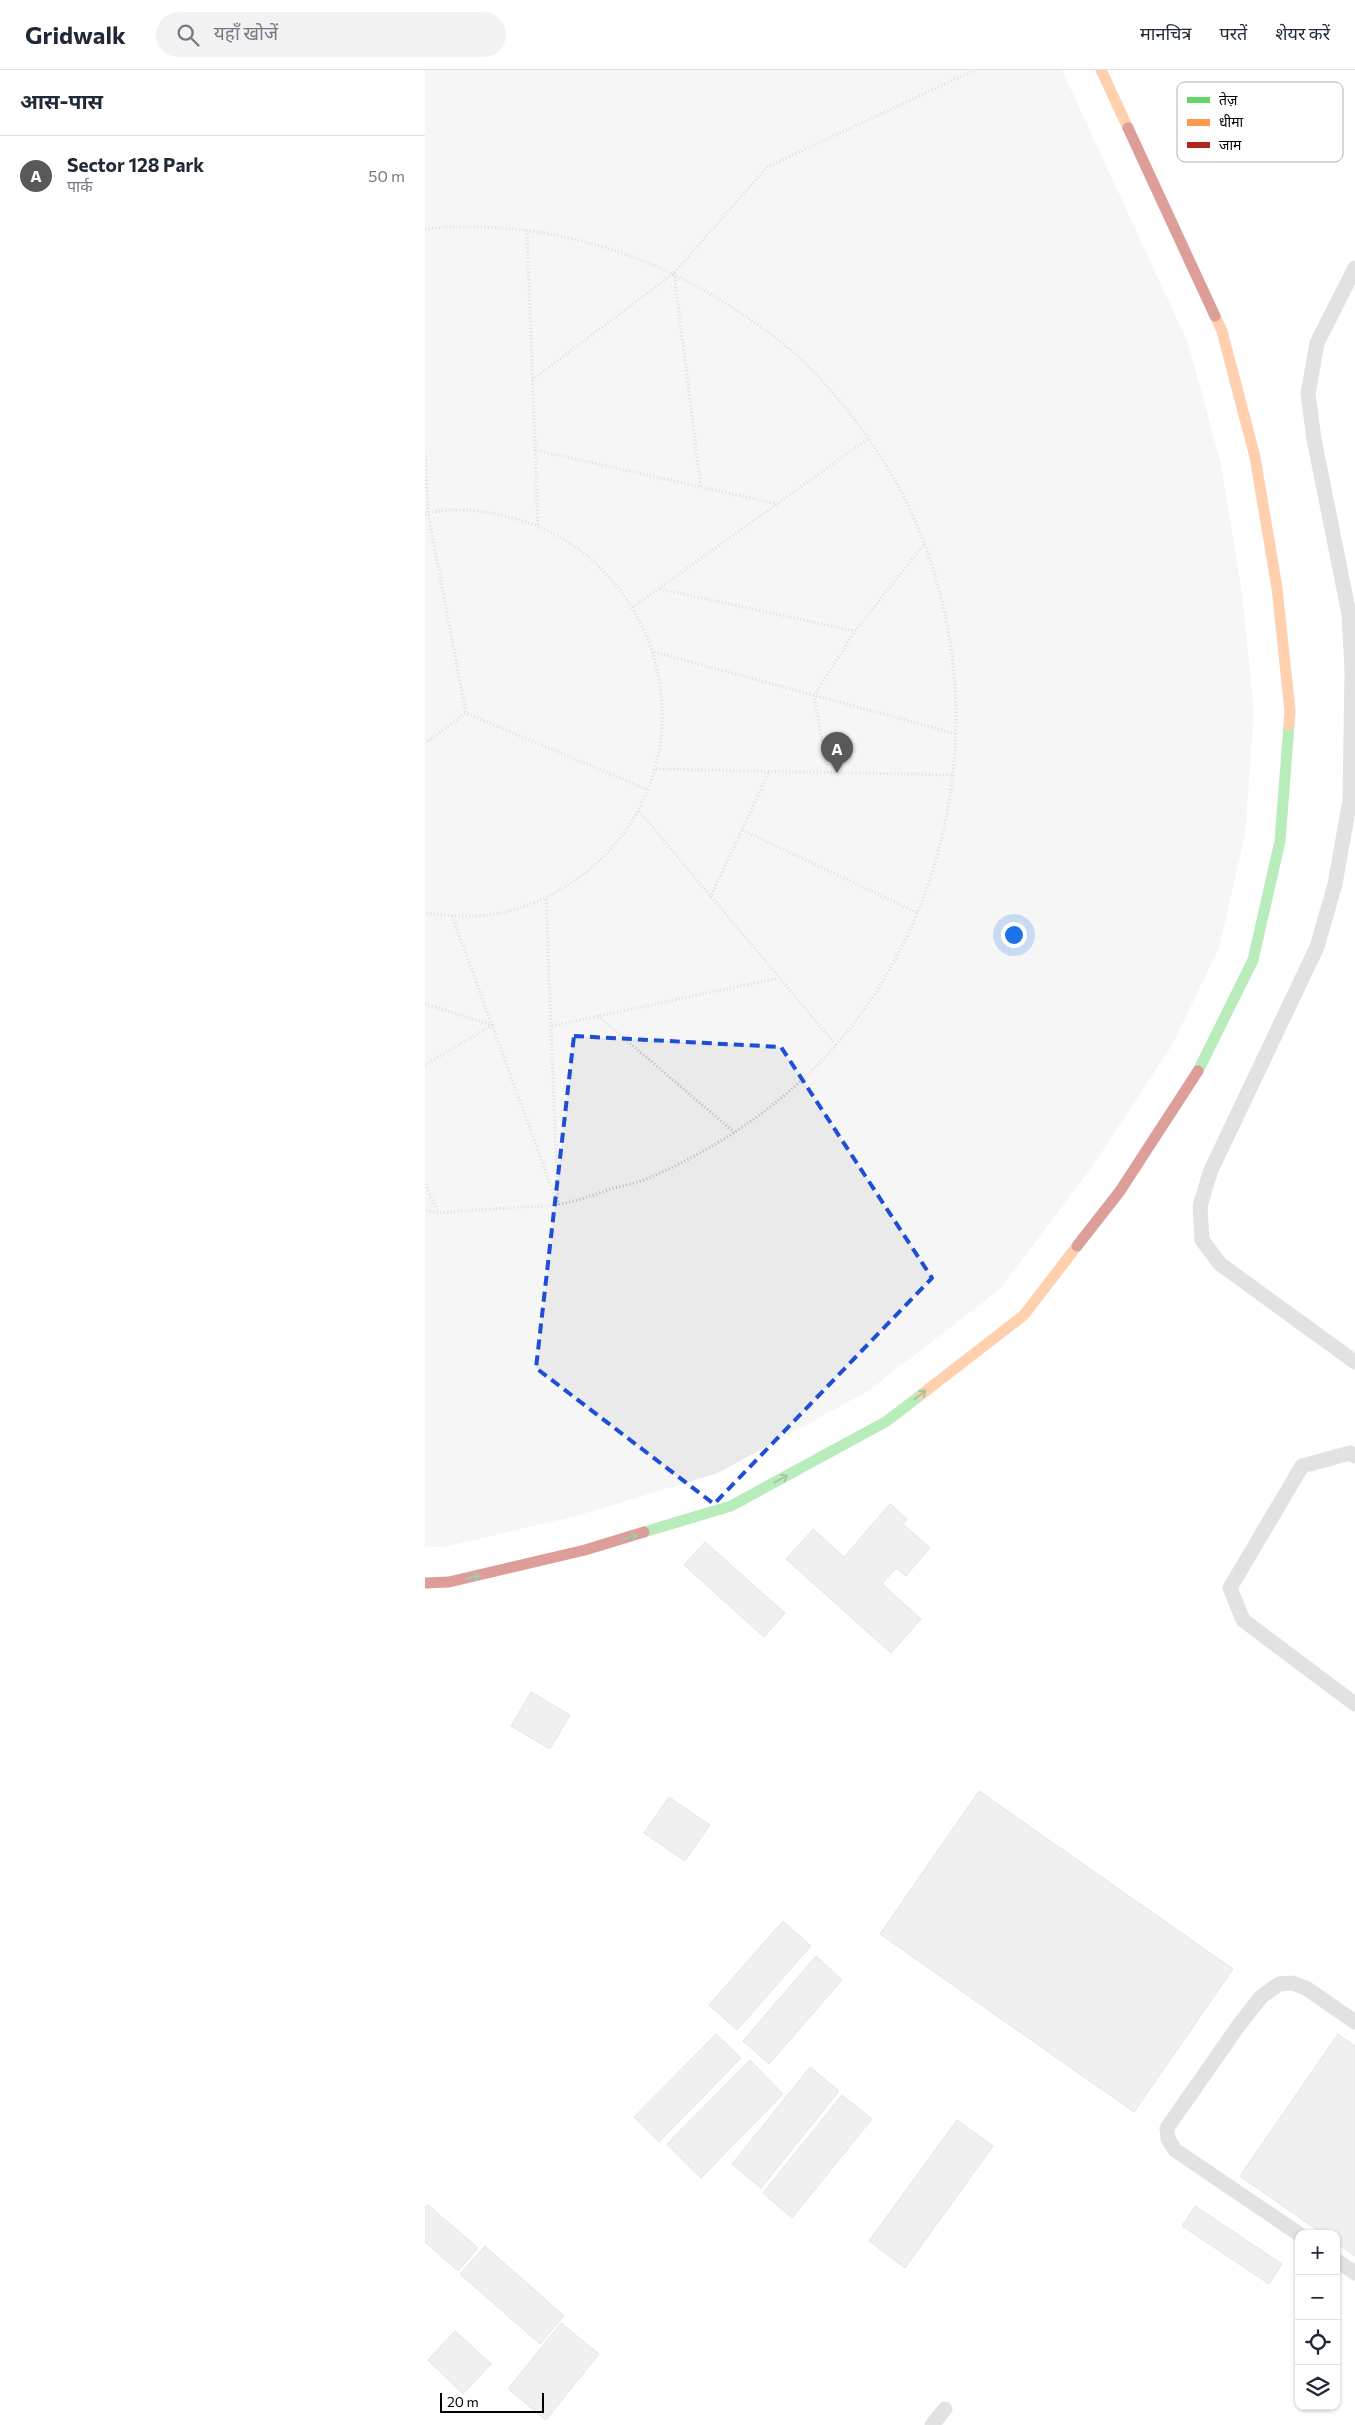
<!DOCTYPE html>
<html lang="hi">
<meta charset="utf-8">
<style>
body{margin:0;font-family:Commissioner,"Noto Sans Devanagari",sans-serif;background:#f2f2f3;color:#1f2937}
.controls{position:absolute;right:15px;bottom:15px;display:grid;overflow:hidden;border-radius:10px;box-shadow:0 1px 4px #0004}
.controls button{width:45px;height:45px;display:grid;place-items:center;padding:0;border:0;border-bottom:1px solid #e0e1e3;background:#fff;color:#1f2937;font:25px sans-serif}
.scale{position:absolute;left:15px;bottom:12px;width:104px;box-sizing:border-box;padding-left:5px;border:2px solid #000;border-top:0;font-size:14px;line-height:18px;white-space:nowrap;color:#000;-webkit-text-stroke:4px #fff;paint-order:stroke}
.you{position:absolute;left:588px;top:864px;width:18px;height:18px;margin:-12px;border:4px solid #fff;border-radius:50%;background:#1a73e8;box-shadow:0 0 0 8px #1a73e833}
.badge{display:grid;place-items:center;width:32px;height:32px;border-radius:50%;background:#595959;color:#fff;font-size:16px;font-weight:700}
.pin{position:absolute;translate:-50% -41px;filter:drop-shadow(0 1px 2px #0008)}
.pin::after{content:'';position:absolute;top:26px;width:18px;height:15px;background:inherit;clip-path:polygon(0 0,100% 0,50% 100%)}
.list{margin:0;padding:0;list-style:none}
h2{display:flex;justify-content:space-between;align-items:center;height:65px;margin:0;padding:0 20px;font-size:21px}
h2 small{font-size:16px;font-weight:400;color:#747a83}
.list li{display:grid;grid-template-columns:32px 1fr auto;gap:15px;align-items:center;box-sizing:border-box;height:80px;padding:0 20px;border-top:1px solid #e0e1e3}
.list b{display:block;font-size:19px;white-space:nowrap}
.list p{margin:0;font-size:16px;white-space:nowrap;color:#747a83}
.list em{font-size:16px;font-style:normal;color:#747a83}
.icon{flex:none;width:28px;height:28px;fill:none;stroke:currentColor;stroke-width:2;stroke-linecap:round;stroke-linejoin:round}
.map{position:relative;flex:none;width:930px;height:2355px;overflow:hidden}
header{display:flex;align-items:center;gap:30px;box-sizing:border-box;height:70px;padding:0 25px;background:#fff;border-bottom:1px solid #e0e1e3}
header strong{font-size:24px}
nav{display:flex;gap:28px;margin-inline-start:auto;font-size:18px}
.search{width:350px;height:45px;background:#f2f2f3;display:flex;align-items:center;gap:12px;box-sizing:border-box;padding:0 18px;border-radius:28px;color:#747a83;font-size:19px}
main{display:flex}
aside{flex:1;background:#fff}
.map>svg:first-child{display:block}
.green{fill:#eaeaea}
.building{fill:#ddd;stroke:#c5c5c5}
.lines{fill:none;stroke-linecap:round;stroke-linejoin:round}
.path{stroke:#b8b8b8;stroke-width:3;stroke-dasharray:1 2.5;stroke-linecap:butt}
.lane{stroke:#bebebe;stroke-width:15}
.fast{stroke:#63d668;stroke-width:11}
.slow{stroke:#ff974d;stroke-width:11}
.jam{stroke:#b3261e;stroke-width:11}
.oneway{stroke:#3b803e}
.marked{fill:none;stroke:#1d4ed8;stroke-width:4;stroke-dasharray:10 6;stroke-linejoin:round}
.key{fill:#fff;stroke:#b2b2b2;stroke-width:1}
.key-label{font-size:14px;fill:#000}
</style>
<header>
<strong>Gridwalk</strong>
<div class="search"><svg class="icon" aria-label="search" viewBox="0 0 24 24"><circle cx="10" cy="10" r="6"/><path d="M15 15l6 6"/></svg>यहाँ खोजें</div>
<nav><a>मानचित्र</a><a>परतें</a><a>शेयर करें</a></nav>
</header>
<main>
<aside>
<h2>आस-पास<small></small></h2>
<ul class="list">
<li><span class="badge">A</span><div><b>Sector 128 Park</b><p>पार्क</p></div><em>50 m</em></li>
</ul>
</aside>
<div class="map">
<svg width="930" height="2355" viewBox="0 0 930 2355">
<rect width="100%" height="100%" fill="#fff"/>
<polygon class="green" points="0,0 637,0 763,273 796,394 817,523 829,641 820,765 794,878 747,975 665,1100 574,1220 443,1321 293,1403 151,1446 19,1477 0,1477"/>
<g class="building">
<polygon points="465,1434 482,1449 478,1454 505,1478 481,1506 471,1498 457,1514 496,1549 466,1583 361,1489 388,1459 419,1487"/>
<polygon points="280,1472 360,1543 339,1567 259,1495"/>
<polygon points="106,1622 145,1645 125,1679 86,1656"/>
<polygon points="554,1721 808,1899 709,2042 455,1864"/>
<polygon points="244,1727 285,1755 260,1791 219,1763"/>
<polygon points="358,1851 386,1876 312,1960 284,1935"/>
<polygon points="391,1886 417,1910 344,1994 318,1971"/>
<polygon points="291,1964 316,1988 234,2072 209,2047"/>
<polygon points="913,1964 930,1976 930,2186 911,2173 911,2164 898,2164 815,2106"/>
<polygon points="325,1990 358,2024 276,2108 242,2074"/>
<polygon points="385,1997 414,2021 336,2118 307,2094"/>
<polygon points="417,2025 447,2049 367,2148 338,2123"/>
<polygon points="532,2050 568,2076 480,2198 444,2171"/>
<polygon points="3,2135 53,2178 33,2201 0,2172 0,2138"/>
<polygon points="770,2136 857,2194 844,2214 757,2156"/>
<polygon points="60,2176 139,2246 115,2274 35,2204"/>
<polygon points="136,2253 174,2284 121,2350 83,2319"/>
<polygon points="30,2261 66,2294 38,2324 3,2290"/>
</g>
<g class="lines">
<g class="path">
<path d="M0,159C96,149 197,173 280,221C319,244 359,270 390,303C436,352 476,410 499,473C563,641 529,839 411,975C361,1032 297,1076 228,1106C216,1112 202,1115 189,1118C171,1124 153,1131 135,1134C122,1137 108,1136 94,1137C67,1139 40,1141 13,1143L0,1140"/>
<polyline points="102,160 113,456"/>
<polyline points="249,203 276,417"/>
<polyline points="107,310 249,203 342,97 550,0"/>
<polyline points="109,380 352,434"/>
<polyline points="0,382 3,443 41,643"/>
<path d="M0,444C32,435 70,442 101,452C138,464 171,489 194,519C269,616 244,755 138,818C120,829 97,839 75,843C51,848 25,846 0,843"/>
<polyline points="235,519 429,561"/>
<polyline points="208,537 444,368"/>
<polyline points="229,582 532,664"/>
<polyline points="0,673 41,643 223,720"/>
<polyline points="231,699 529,705"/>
<polyline points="403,702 389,626 430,561 500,473"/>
<polyline points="214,741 411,975"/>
<polyline points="317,760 493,843"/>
<polyline points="285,828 344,702"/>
<polyline points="27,846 133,1135 121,828"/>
<polyline points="0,934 67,955 0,995"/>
<polyline points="173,946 310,1063"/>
<polyline points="127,956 353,908"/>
<polyline points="0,1114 13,1142"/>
</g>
<g class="lane">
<polyline points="930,198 892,273 883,324 889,369 924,544 927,600 925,730 910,814 892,877 786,1100 775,1136 777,1170 795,1194 930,1292"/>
<polyline points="930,1386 925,1383 877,1396 805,1518 818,1550 930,1634"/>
<polyline points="874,2164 750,2080 743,2069 742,2058 814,1955 836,1927 854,1914 867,1913 881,1918 930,1952"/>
<polyline points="911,2190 930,2203"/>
<polyline points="507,2355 520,2339"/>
</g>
<g class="fast">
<polyline points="773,1001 828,890 855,771 864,655"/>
<polyline points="219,1462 306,1436 462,1351 497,1324"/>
</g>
<g class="slow">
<polyline points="676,0 703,58"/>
<polyline points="790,246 797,261 830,387 852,518 865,641 864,655"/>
<polyline points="497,1324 599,1245 652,1176"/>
</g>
<g class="jam">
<polyline points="703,58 790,246"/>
<polyline points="652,1176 695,1121 773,1001"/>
<polyline points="0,1513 24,1512 160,1480 219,1462"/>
</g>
</g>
<defs><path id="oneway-shaft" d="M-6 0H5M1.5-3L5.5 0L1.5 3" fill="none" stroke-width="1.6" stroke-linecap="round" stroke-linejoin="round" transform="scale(1.25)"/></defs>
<g class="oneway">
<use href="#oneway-shaft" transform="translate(495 1325) rotate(-38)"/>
<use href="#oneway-shaft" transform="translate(356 1409) rotate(-29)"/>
<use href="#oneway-shaft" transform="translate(205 1467) rotate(-17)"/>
<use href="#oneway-shaft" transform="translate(48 1507) rotate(-13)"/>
</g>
<path d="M0 0H930V2355H0ZM149,966L356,977L507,1208L289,1434L111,1298Z" fill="#fff" fill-opacity=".55" fill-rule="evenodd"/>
<path class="marked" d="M149,966L356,977L507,1208L289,1434L111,1298Z"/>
<rect x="752" y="12" width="166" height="80" rx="8" class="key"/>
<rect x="762" y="27" width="23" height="6" fill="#63d668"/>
<rect x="762" y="49" width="23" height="7" fill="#ff974d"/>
<rect x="762" y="72" width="23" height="6" fill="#b3261e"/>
<g class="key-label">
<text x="794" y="35">तेज़</text>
<text x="794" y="57">धीमा</text>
<text x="794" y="80">जाम</text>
</g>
</svg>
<div class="controls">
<button>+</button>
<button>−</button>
<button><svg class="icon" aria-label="locate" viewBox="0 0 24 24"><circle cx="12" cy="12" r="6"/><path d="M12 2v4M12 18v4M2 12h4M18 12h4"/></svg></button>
<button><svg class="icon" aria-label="layers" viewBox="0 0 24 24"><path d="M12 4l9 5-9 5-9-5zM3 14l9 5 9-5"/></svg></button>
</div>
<div class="scale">20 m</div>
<div class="you"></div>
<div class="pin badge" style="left:412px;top:703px">A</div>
</div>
</main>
